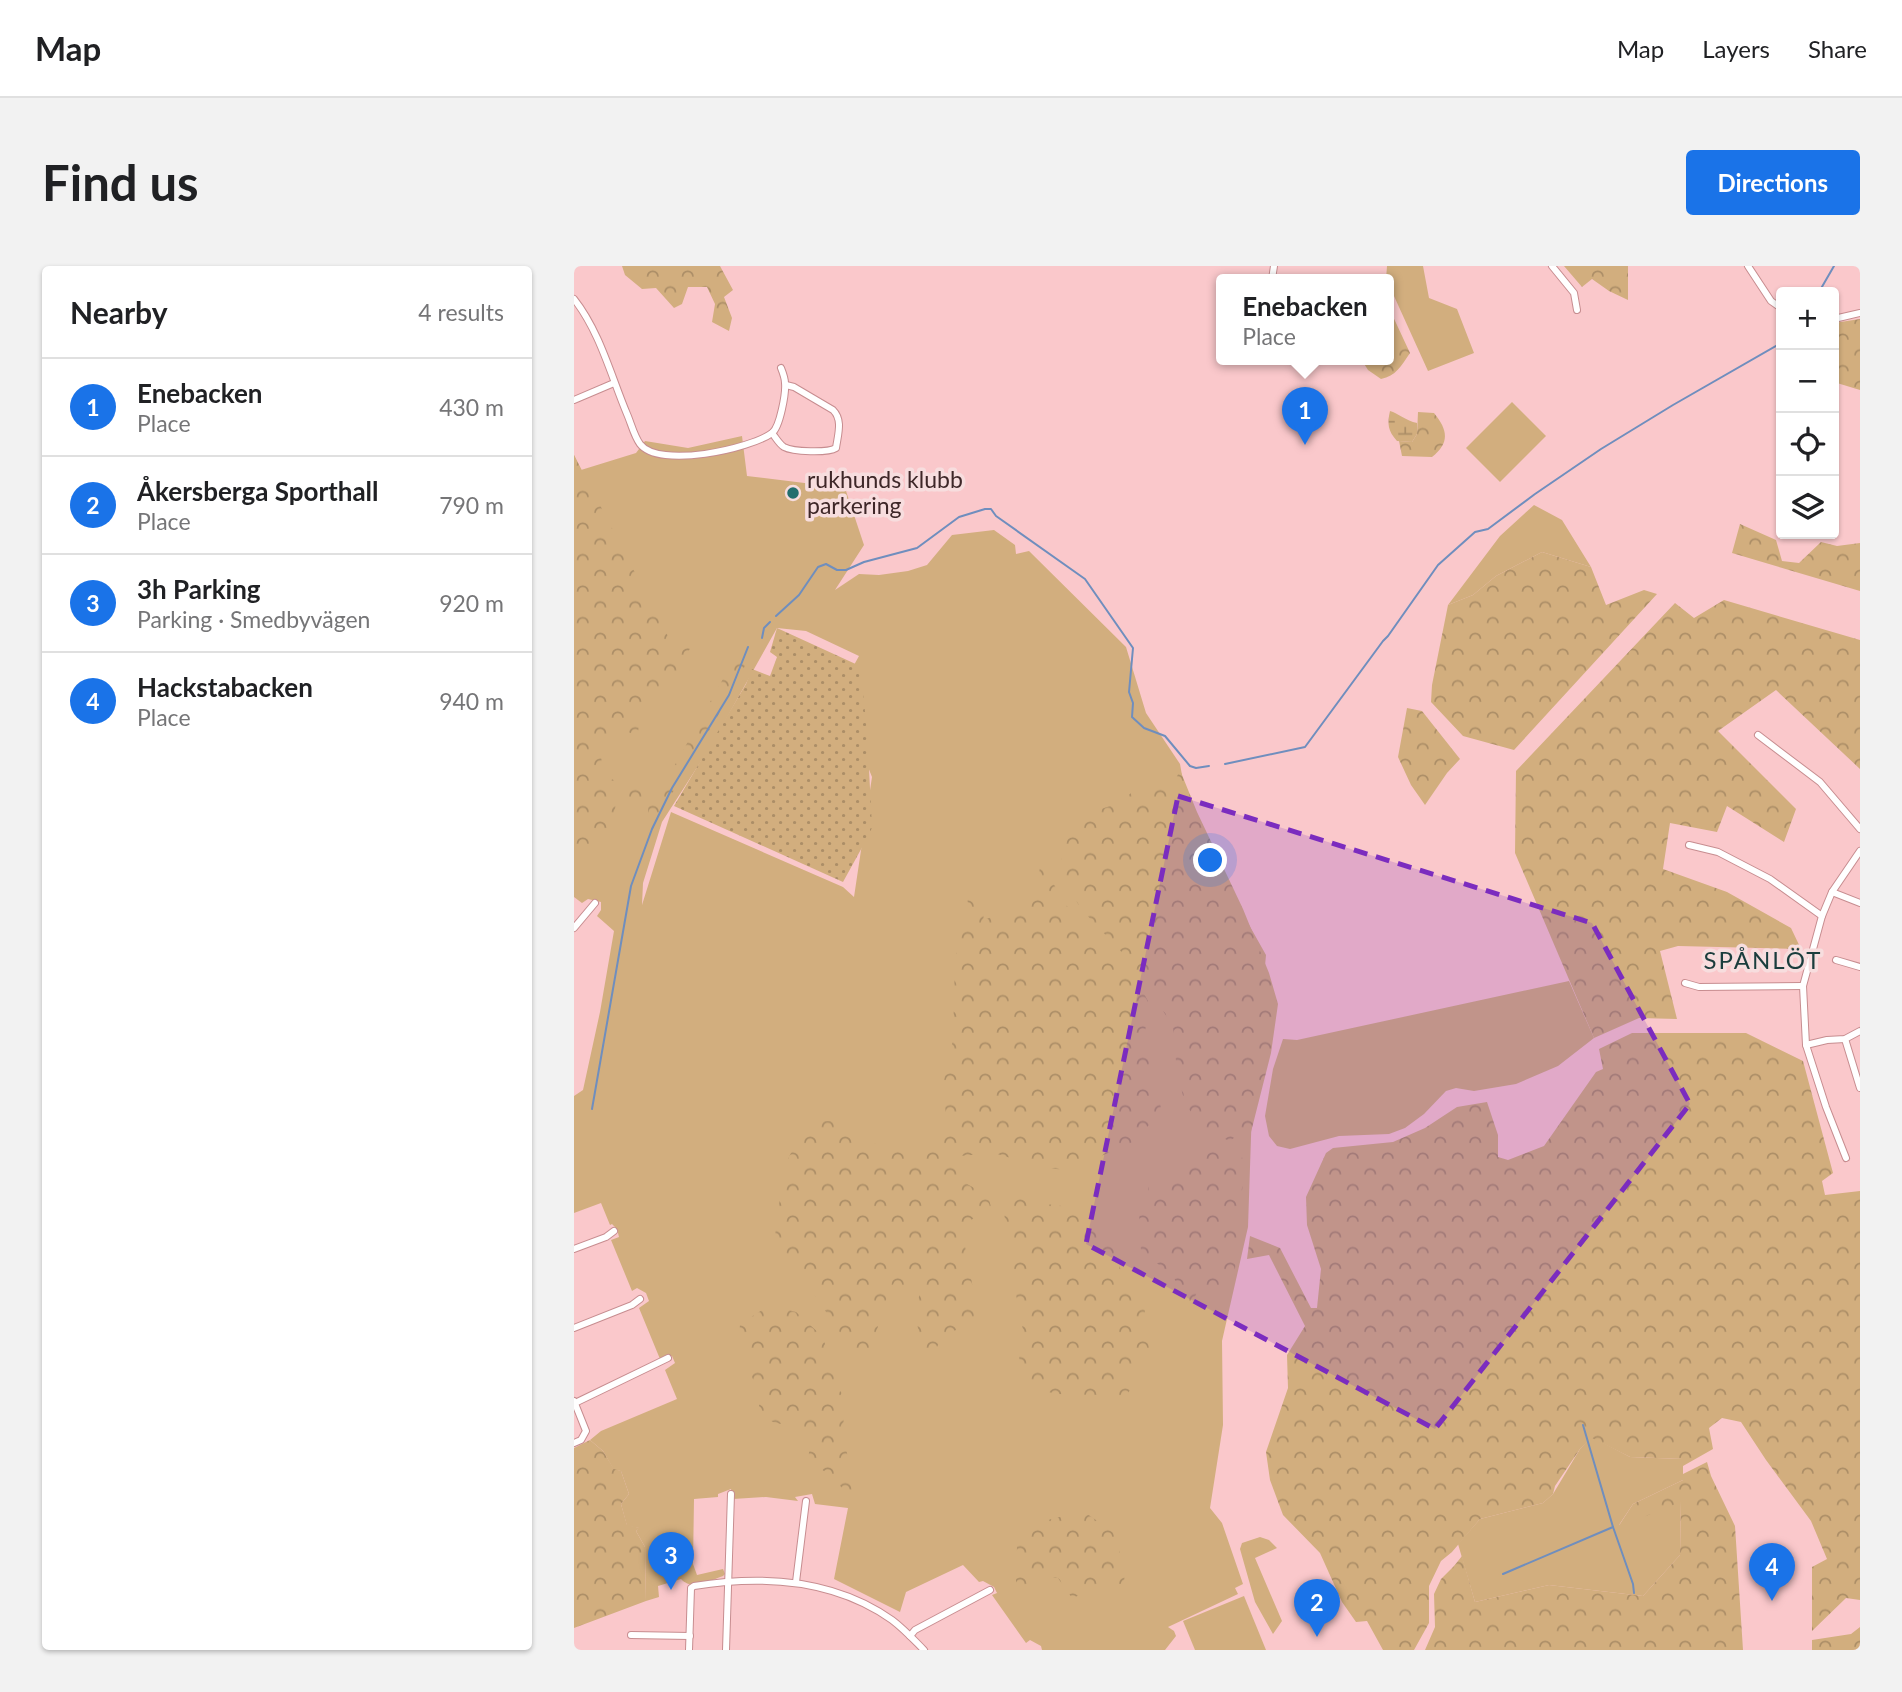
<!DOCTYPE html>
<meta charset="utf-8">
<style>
body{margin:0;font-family:Lato,sans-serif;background:#f2f2f2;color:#202124}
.controls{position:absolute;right:21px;top:21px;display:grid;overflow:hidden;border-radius:7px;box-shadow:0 2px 5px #0004}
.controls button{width:63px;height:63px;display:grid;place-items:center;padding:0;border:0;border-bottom:2px solid #e0e0e0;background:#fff;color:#202124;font:35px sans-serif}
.you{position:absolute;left:637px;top:595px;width:24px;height:24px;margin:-18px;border:5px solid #fff;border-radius:50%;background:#1a73e8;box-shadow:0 0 0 10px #1a73e833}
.badge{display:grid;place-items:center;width:46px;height:46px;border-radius:50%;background:#1a73e8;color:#fff;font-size:23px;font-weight:700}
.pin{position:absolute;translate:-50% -58px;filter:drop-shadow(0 2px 4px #0008)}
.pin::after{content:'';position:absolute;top:37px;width:24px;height:21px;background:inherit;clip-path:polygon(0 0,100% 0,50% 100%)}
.popup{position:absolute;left:642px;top:8px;width:178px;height:91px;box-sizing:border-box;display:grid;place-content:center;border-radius:7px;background:#fff;filter:drop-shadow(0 2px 5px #0005);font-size:23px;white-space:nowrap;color:#757577}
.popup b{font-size:26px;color:#202124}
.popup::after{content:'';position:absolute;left:50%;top:100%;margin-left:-14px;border:14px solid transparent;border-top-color:#fff}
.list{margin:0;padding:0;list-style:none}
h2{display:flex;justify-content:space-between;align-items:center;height:91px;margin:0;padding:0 28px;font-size:30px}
h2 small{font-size:23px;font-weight:400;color:#757577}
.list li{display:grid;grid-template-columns:46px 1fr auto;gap:21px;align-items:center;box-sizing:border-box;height:98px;padding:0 28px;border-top:2px solid #e0e0e0}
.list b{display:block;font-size:26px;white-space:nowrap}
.list p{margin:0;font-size:23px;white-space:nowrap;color:#757577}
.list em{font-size:23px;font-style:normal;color:#757577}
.icon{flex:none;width:38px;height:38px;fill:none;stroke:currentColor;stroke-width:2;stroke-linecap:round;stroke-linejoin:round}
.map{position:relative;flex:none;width:1286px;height:1384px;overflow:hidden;border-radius:7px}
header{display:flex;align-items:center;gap:42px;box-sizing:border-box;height:98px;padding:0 35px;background:#fff;border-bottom:2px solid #e0e0e0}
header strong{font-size:33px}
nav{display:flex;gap:38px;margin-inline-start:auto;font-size:24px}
.intro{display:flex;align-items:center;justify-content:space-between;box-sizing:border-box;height:168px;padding:0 42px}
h1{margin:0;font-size:49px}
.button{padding:18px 32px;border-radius:7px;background:#1a73e8;color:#fff;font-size:24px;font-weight:700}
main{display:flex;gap:42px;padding:0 42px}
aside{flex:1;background:#fff;border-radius:7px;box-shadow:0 2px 5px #0004}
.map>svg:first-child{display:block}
.green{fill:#d2ae7e;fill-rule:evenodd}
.forest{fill:url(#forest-crowns)}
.wetland{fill:url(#wetland-marsh)}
.garden{fill:url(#garden-dots)}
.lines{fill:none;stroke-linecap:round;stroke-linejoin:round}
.stream{stroke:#6f8ebe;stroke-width:2}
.minor-casing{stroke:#c78d90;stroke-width:8}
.minor{stroke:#fff;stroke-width:6}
.marked{fill:#7b2cbf;fill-opacity:0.2;stroke:#7b2cbf;stroke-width:5;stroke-dasharray:14 9;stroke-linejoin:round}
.poi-dot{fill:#226e6e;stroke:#f7ddde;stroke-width:2.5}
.labels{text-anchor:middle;stroke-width:7;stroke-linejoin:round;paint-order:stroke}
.poi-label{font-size:23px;fill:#3e2728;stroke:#f7ddde;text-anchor:start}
.neighbourhood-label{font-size:24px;letter-spacing:2px;fill:#1a3d3d;stroke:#f7ddde}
</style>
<header>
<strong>Map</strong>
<nav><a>Map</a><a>Layers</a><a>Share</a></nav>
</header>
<div class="intro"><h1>Find us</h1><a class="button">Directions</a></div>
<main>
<aside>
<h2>Nearby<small>4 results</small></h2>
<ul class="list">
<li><span class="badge">1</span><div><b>Enebacken</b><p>Place</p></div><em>430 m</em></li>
<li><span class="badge">2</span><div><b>Åkersberga Sporthall</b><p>Place</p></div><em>790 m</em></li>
<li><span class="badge">3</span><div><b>3h Parking</b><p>Parking · Smedbyvägen</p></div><em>920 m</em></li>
<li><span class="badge">4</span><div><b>Hackstabacken</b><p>Place</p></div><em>940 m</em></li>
</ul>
</aside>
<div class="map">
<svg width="1286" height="1384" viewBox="0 0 1286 1384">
<defs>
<pattern id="forest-crowns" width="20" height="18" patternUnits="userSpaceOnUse" patternTransform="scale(1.75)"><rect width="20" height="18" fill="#d2ae7e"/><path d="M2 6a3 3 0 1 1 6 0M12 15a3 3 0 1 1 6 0" fill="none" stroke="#ac8e67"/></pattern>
<pattern id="wetland-marsh" width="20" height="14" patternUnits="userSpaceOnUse" patternTransform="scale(1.75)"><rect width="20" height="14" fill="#d2ae7e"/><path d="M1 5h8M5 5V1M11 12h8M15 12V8" fill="none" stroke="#ac8e67"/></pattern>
<pattern id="garden-dots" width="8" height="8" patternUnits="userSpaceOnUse" patternTransform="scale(1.75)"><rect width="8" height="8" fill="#d2ae7e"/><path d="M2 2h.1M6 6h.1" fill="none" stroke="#ac8e67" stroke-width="1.8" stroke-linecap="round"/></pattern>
</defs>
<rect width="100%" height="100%" fill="#fac8cb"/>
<g class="green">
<polygon points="813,0 849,0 855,32 883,43 900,87 854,105 815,19 815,13 812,13"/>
<polygon points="938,136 972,170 926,216 892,182"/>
<path d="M168,170L173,210L271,222L290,279L261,324L285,308L305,309L334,305L353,299L378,269L420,264L441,279L442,288L455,285L552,381L572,447L606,498L616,554L692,689L678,841L674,961L648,1075L649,1159L636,1242L648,1257L669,1318L661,1322L664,1328L594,1361L600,1365L602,1370L591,1384H468L467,1380L456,1374L452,1377L418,1329L423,1327L420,1321L409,1315L405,1316L389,1299L332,1326L326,1346L260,1313L274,1242L241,1238L238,1228L221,1231L224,1235L192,1231L159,1233L157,1223L144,1228V1231L120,1233L119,1298L123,1309L149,1303L151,1308L149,1310C135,1315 118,1325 107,1313L84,1320L85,1331L72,1335L71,1281L62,1265L65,1262L53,1260L47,1238L55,1228L47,1205L40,1204L29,1185L16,1174L27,1165L103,1133L91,1104L101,1097L98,1090L86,1093L65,1042L75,1035L72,1027L63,1022L58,1025L37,974L45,971L43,963L38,958L36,959L27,937L0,947V830L9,824L26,746L40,665L23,650L27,644V636L14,633L8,637L0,631V189L7,204L62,187L71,175L114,182ZM203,362L232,365L285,390L280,399L284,476L298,511L280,631L269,621L97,546L68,639L69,617L88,556L138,478Z"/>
<polygon points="960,239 988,254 1017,301 968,286 922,310 899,329 874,339 926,270"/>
<polygon points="995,715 1020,772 984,800 942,818 900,825 882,822 872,825 850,848 831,862 815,868 765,870 716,883 703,880 695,870 691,850 699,803 709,773 723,774"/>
<polygon points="1018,1171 1056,1191 1109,1193 1109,1214 1059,1238 1045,1259 1107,1235 1106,1289 1069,1330 975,1319 901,1336 884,1278 906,1253 969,1237 979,1228 1006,1183"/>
<polygon points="686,1271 695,1274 703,1282 681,1292 708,1355 699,1368 681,1336 666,1283 668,1277"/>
<polygon points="670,1330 692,1384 621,1384 609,1355"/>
</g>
<g class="forest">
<polygon points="48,0 146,0 159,24 150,31 158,52 155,65 138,56 141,38 133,21 114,21 108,38 100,42 82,22 68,23 51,9"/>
<polygon points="990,0 1054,0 1054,34 1035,25 1018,13 1008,21"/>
<path d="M815,42L836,87C827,100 822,110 807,113L794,104L787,93H815Z"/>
<polygon points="1286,53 1286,124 1263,117 1260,105 1260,57"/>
<path d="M844,146L860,147C874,164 876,177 858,191L828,190L825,175L838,176L843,168Z"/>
<polygon points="0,189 98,378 116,382 105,410 81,424 72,427 63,470 41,460 28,474 27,509 83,531 168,379 175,388 167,410 96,531 82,557 80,569 72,566 75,536 42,535 36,584 13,583 0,608"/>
<polygon points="1166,258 1202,274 1208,295 1225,297 1247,276 1263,280 1286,277 1286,325 1158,287"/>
<polygon points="968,286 1017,301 1032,339 1070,324 1083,328 940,484 889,470 857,436 858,419 874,339 899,329 922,310"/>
<polygon points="1150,334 1286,374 1286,503 1202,424 1144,465 1222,543 1210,576 1153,540 1143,566 1096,557 1089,603 1153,626 1217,662 1227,683 1104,680 1086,685 1103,753 1065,752 1020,772 941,587 942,505 1101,337 1120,352"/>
<polygon points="833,442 848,445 886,493 873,507 851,539 837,519 824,491"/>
<polygon points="606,504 623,546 669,643 695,707 704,738 697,787 677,866 661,871 656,875 629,864 611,837 603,807 599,760 556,695 509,645 485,610 491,570 510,552 524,544 542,538 556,528 567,512 583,520 599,519"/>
<path d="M467,594L476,612L499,650L555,700L575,737L570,773L588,846L557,877L495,904L469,902L420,887L386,890L388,915L414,930L417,941L388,960C392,993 401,1023 403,1056L369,1069L352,1103L342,1052L346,1023L320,1017L308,1043L297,1090L277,1083L201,970L210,901L220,881L228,858L245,855H261L293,877L345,880L374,870L369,818L379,774L381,693L388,659L394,639L393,628L414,630L409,654L448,641L462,627Z"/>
<polygon points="1058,767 1172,767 1229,795 1259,907 1248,915 1251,929 1286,925 1286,1334 1272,1332 1238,1365 1238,1301 1253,1293 1237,1255 1192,1194 1167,1156 1148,1152 1135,1162 1139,1183 1109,1200 1109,1193 1056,1191 1018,1172 1006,1183 981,1220 979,1228 969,1237 906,1253 878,1286 867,1295 855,1320 855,1357 840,1384 809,1384 793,1355 782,1356 768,1336 746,1287 709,1249 696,1214 692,1186 714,1122 713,1089 731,1060 695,989 673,993 676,970 706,982 737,1042 743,1042 747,1003 733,959 732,931 752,887 759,882 819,876 851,862 883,841 913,836 924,869 924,891 934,894 970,880 1022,806 1029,803 1025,783"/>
<polygon points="635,885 667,885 670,903 661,1003 654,1025 640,1027 627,1019 617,1038 597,1008 567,985 565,946 575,933 574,920 605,902 612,890"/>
<polygon points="446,924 472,938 496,941 517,950 541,986 547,1005 570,1038 575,1082 553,1130 483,1128 461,1123 451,1112 444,1088 445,1072 449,1064 439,1013 429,939 436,925"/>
<polygon points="196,1039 222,1046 249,1071 263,1120 274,1137 268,1162 275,1197 265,1209 272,1216 288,1221 282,1225 268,1222 258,1210 234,1195 236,1178 222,1162 199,1156 186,1149 184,1128 165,1073 166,1058"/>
<polygon points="16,1174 29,1185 40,1203 47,1205 55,1228 47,1238 53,1259 66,1262 62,1265 71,1281 72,1335 0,1362 0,1182"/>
<polygon points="1133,1196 1137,1210 1161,1260 1169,1384 851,1384 861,1361 860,1328 867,1313 880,1300 888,1290 901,1336 975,1319 1069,1330 1106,1289 1107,1236 1044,1261 1059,1238 1109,1214 1109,1208"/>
<polygon points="509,1245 539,1266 551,1303 550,1318 524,1319 509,1328 498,1332 484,1312 469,1312 462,1321 452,1326 442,1316 443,1280 462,1257"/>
<polygon points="1286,1361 1286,1384 1238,1384 1238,1374 1277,1368"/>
</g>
<path class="wetland" d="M816,145C824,147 832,155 843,157V168L838,176L823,175C814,165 813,158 816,145Z"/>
<polygon class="garden" points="203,362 286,400 293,464 298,561 296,567 269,616 100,540 172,418 178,403 196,410 203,391 196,386"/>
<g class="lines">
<g class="stream">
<polyline points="1245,26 1260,0"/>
<polyline points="202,350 225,329 244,301 252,298 263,304 272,304 290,296 343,282 385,251 411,243 417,243 422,250 511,313 559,382 555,426 559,437 558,451 570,462 591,470 616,500 622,502 635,500"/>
<polyline points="188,372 190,362 196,356"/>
<polyline points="651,498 731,481 809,375 814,370 864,299 901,266 914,263 961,228 1027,183 1099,139 1207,77"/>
<polyline points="18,843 57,620 78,563 98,522 155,429 174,381"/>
<polyline points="1039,1261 1059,1318 1060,1327"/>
<polyline points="929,1308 1039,1261 1009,1159"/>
</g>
<defs>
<g id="minor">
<polyline points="978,0 1000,27 1003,44"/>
<polyline points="1174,0 1197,35 1207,42"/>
<polyline points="698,13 700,0"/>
<path d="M0,33C26,66 37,110 53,148C57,157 60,170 66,178C85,203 176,183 198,167C206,161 212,127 211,117C211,112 209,107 207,102"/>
<polyline points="1260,53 1286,47"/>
<polyline points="0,134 40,117"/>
<path d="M198,167C202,172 205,178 210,181C219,186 254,187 262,182C264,168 269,154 259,144L220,121L212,119"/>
<polyline points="1184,469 1246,516 1286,563"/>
<polyline points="1115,579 1144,586 1196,613 1248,650"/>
<polyline points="1258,626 1286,637"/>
<polyline points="0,662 21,637"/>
<polyline points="1262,694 1286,701"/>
<polyline points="1111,717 1125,721 1229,720"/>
<polyline points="1271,773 1286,822"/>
<polyline points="1232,779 1253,774 1271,773 1286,765"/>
<polyline points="1272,892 1252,841 1232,779 1229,720 1248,650 1258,626 1286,585"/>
<polyline points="0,983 32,971 40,965"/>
<polyline points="0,1062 58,1039 66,1033"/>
<polyline points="1,1137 94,1092"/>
<polyline points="0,1177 7,1174 12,1165 0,1135"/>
<polyline points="222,1316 232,1235"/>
<polyline points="57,1369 116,1370"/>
<polyline points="336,1370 341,1364 416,1324"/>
<path d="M115,1384L117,1322L120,1320C188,1309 260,1313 318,1354C330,1363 340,1374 350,1384"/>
<polyline points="152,1384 157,1228"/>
</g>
</defs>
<use href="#minor" class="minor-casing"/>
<use href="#minor" class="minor"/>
</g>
<path class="marked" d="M604,530L1018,657L1116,838L861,1163L512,978Z"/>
<circle class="poi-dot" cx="219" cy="227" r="7"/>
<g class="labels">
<g class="poi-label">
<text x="233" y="222">rukhunds klubb<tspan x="233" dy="26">parkering</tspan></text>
</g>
<g class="neighbourhood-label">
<text x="1189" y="703">SPÅNLÖT</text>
</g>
</g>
</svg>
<div class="controls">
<button>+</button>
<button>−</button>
<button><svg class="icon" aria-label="locate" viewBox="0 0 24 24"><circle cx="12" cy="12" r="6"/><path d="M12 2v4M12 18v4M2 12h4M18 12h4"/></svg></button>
<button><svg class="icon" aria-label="layers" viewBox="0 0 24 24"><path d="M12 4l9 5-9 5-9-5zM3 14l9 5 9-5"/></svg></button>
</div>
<div class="you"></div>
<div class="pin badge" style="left:731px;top:179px">1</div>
<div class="popup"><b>Enebacken</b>Place</div>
<div class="pin badge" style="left:743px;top:1371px">2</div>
<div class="pin badge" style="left:97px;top:1324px">3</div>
<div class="pin badge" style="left:1198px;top:1335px">4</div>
</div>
</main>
